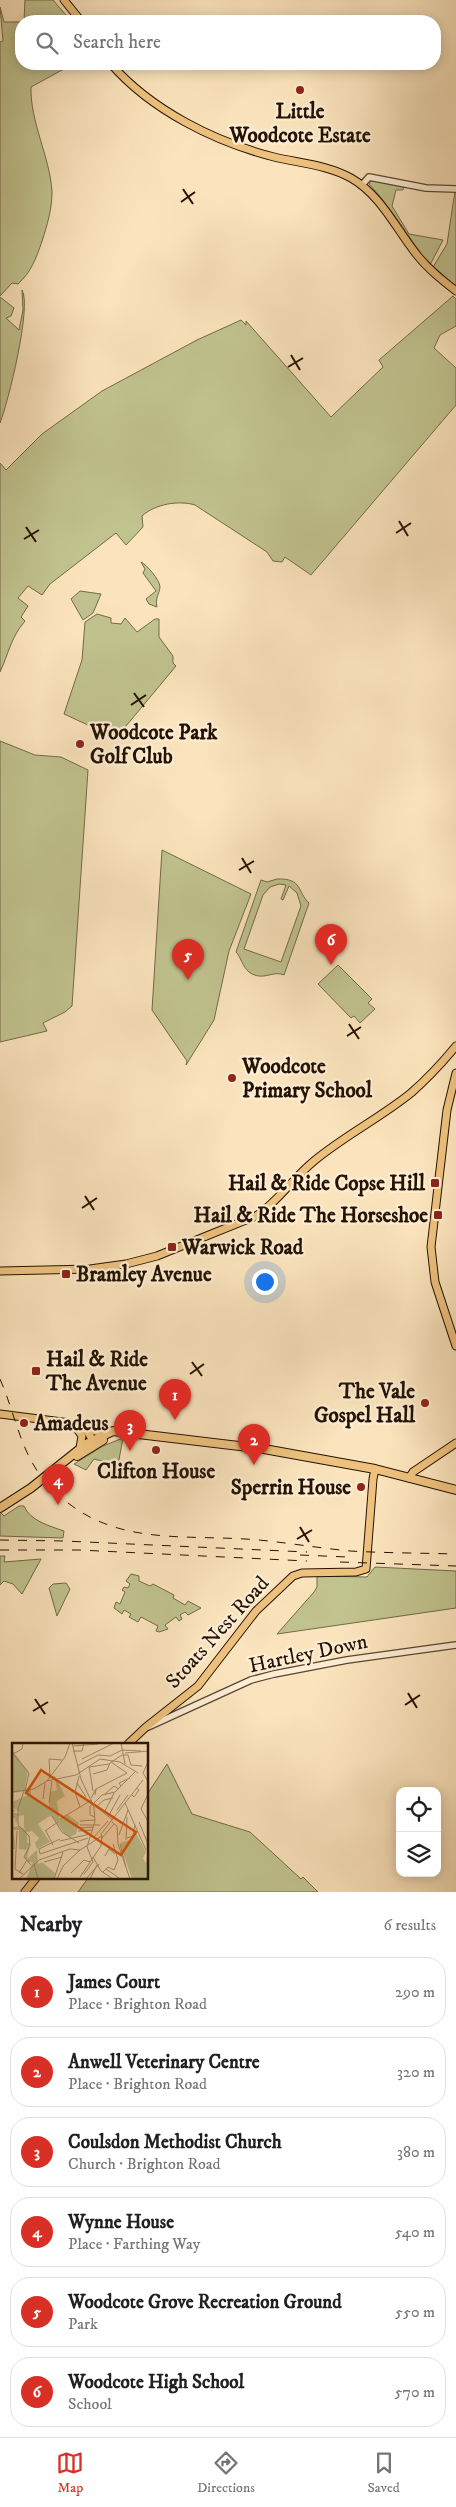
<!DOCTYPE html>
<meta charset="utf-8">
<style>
body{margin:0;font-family:"IM FELL DW Pica",serif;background:#f6f6f6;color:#202124}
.controls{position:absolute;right:15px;bottom:15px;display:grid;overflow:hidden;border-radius:10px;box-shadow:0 2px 12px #0003}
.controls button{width:45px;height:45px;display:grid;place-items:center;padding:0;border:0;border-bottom:1px solid #e0e0e0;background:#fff;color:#202124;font:25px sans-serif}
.you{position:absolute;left:264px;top:1281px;width:18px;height:18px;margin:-12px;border:4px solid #fff;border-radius:50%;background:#1a73e8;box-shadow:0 0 0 8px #1a73e833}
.badge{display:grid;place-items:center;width:32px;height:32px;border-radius:50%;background:#d93025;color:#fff;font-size:16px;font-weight:700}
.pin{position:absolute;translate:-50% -41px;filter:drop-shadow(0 1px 2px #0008)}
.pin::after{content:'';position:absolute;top:26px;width:18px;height:15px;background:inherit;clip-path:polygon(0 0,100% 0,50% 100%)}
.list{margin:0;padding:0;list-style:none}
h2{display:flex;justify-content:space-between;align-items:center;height:65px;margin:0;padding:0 20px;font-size:21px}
h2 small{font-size:16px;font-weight:400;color:#757577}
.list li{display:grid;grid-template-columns:32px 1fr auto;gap:15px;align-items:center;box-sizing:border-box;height:70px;margin:0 10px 10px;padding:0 10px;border:1px solid #e0e0e0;border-radius:20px}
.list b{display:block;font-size:19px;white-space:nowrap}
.list p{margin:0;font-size:16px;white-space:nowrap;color:#757577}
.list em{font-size:16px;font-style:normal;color:#757577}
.icon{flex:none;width:28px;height:28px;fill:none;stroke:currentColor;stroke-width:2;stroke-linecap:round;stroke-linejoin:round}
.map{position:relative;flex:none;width:456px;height:1892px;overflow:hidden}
.search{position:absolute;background:#fff;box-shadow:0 2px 12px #0003;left:15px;right:15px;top:15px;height:55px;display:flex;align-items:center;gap:12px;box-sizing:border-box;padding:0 18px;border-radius:20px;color:#757577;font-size:19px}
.sheet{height:545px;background:#fff}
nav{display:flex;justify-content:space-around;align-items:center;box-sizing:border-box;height:70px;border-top:1px solid #e0e0e0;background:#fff;font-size:14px;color:#757577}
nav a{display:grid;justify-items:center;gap:2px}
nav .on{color:#d93025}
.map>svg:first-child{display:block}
.green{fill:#c1c38f;stroke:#726a48;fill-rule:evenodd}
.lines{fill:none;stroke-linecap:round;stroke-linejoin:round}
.minor-casing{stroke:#5a4631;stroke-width:8}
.major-casing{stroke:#241202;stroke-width:9}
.highway-casing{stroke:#241202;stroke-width:10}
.minor{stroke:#fcedd4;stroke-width:5.5}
.major{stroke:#eec27e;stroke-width:7}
.highway{stroke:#eec27e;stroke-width:8}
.rail{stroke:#241202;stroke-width:1;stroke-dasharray:9 9;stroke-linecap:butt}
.ticks{fill:none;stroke:#241202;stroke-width:2}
.poi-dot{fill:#8f2418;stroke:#fcedd4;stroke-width:2}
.labels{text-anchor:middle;stroke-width:4.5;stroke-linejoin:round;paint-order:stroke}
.poi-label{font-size:21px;font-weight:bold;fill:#241202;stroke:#fcedd4;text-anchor:start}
.street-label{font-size:21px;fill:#241202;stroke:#fcedd4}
.inset-road{fill:none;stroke:#a59072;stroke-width:1}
.view{fill:#de550c;fill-opacity:0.15;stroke:#de550c;stroke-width:2.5}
.inset-edge{fill:none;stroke:#241202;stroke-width:2.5}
</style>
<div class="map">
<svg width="456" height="1892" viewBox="0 0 456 1892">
<rect width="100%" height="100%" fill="#fbe4bd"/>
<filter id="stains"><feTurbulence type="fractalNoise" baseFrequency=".004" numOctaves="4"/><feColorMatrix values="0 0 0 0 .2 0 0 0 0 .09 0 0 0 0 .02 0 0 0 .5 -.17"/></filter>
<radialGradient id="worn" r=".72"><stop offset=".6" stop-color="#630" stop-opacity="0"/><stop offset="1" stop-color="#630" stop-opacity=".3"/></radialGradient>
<g class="green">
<polygon points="25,0 53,0 71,21 24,21"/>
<path d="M0,7L4,22H21V64H73L31,87C30,122 50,157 52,192C52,209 47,226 42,241C36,259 31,272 18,284L12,283L0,296V42L3,41Z"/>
<path d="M372,180L404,186L403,190H396L392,206L409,234L443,240L430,265C409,239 392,208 369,184Z"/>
<polygon points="455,191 456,191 456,287 433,267 447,244"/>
<path d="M22,290C32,306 8,403 0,423V297L14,308L11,316L6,318L19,330L23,310Z"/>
<path d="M453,296L456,299V326L440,335L434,348L456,368V405L311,575L285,557L282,562L273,561L267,552L195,505C179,500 155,504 142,516L143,527L126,545L116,533L50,584L42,595L28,586L18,598L28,606L21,617L25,621C10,639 9,653 0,672V463L6,470L42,434L102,391L197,340L241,320L246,325V321L331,417L383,367L379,360Z"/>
<path d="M141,562C146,564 160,580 160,587C159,595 155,598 157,607L149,604L146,599L156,591L143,573L145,569Z"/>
<polygon points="80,591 101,594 93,613 83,620 71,599"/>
<polygon points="97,614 111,618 111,623 121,624 125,618 137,632 155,619 159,619 159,637 173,656 173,663 176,666 116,738 64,714 82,660 85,622"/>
<polygon points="0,741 35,755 61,757 88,770 72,1006 65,1012 43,1023 47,1031 0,1042"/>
<polygon points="162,850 251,894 229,951 214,1020 186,1065 187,1061 152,1010"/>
<path d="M277,879C303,878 297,892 309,903L284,975C272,970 263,982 249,972C242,966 241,957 236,952L261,880L267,882ZM279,884L286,885L281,899L283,900L289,886L297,893L301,906L281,962L244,949L263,895L270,887Z"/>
<polygon points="338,965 372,999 368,1003 375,1009 360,1023 354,1016 351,1018 318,984"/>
<polygon points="123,1438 118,1465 94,1459 86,1470 74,1464 103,1446"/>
<path d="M19,1506H24C30,1521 50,1526 64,1531L63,1538L0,1536V1512L4,1516Z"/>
<polygon points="0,1556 5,1556 4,1562 41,1559 22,1594 13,1584 4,1581 0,1585"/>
<polygon points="375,1567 456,1571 456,1608 277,1634 314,1592 317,1587 317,1576 367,1577"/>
<polygon points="131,1574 139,1576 139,1581 150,1586 153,1584 174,1595 173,1598 185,1605 188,1601 201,1608 188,1615 185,1612 180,1615 182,1619 179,1621 176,1617 165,1625 168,1629 159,1632 156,1631 158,1626 141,1617 138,1622 129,1617 131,1614 124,1610 122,1614 114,1608 116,1602 120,1604 125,1592 122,1590 124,1587 128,1588 130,1584 126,1581"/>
<polygon points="66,1583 70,1589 57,1616 49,1588 53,1584"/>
<polygon points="167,1764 192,1814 250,1832 301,1879 303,1877 318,1892 78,1892 88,1878 148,1878 148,1793"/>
</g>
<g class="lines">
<defs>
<g id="minor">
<polyline points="362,185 369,177 426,188 456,189"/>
<polyline points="148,1727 251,1680 274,1674 347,1660 456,1645"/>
</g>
<g id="major">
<polyline points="64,0 81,21"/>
<path d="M111,64C151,110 215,142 274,157C299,163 328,165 351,178C381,195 396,229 417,255C428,269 442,280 456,291"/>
<polyline points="456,1073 447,1110 431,1247 435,1282 456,1346"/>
<path d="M0,1271L90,1269L126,1264L157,1256L256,1216C278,1202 293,1178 314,1161C344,1136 380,1118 411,1093C427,1079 442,1063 456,1046"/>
<polyline points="0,1414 70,1423 87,1431 95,1444"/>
<polyline points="75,1426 82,1436 80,1448"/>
<polyline points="85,1429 105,1433"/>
<polyline points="409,1478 413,1472 456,1443"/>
<polyline points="128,1744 146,1727 198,1686 256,1611 293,1576 302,1573 356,1572 366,1569 373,1479 375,1469"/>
<polyline points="25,1892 36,1878"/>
</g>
<g id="highway">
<polyline points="77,1456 103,1440"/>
<polyline points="0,1508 31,1488 86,1444 113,1431 264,1449 375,1469 456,1490"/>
</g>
</defs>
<use href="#minor" class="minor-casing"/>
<use href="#major" class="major-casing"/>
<use href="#highway" class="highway-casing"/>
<use href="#minor" class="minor"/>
<use href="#major" class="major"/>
<use href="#highway" class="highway"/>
<g class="rail">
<path d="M0,1379C15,1413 20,1451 44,1480C104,1550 179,1533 259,1540C289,1543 319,1548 350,1551C385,1553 421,1553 456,1554"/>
<polyline points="0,1540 64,1541 307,1552"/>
<polyline points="0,1550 79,1550 307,1561"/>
<polyline points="300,1555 347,1557"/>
<polyline points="340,1562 456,1566"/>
</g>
</g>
<path class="ticks" d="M183,189L193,204M181,202L195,192M291,355L300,370M288,367L303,358M399,521L408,536M26,527L36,542M396,533L411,523M24,539L39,530M134,693L144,707M131,705L146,695M242,858L251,873M239,870L254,861M349,1024L359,1039M347,1036L361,1027M85,1196L94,1210M82,1208L97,1198M192,1362L202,1376M190,1374L204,1364M300,1527L309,1542M297,1539L312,1530M408,1693L417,1708M35,1699L45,1714M405,1705L420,1695M33,1711L48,1702"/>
<g class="poi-dot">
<circle cx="300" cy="90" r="5"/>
<circle cx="80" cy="744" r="5"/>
<circle cx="232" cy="1078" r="5"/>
<rect x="430" y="1178" width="10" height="10" rx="2.5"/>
<rect x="433" y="1210" width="10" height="10" rx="2.5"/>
<rect x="167" y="1242" width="10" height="10" rx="2.5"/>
<rect x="61" y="1269" width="10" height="10" rx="2.5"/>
<rect x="31" y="1366" width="10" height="10" rx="2.5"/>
<circle cx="425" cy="1403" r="5"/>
<circle cx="24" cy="1423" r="5"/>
<circle cx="156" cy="1450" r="5"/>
<circle cx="361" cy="1487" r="5"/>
</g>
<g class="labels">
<g class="poi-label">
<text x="300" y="118" text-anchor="middle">Little<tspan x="300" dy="24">Woodcote Estate</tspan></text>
<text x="90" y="739">Woodcote Park<tspan x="90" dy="24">Golf Club</tspan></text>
<text x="242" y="1073">Woodcote<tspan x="242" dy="24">Primary School</tspan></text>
<text x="425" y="1190" text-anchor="end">Hail &amp; Ride Copse Hill</text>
<text x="428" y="1222" text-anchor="end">Hail &amp; Ride The Horseshoe</text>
<text x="182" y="1254">Warwick Road</text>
<text x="76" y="1281">Bramley Avenue</text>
<text x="46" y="1366">Hail &amp; Ride<tspan x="46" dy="24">The Avenue</tspan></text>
<text x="415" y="1398" text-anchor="end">The Vale<tspan x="415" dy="24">Gospel Hall</tspan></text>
<text x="34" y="1430">Amadeus</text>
<text x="156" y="1478" text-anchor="middle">Clifton House</text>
<text x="351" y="1494" text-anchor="end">Sperrin House</text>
</g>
<g class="street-label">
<text transform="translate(217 1632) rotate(-48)" y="7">Stoats Nest Road</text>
<text transform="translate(308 1653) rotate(-12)" y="7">Hartley Down</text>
</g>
</g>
<g transform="translate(12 1743)">
<rect width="136" height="136" fill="#fbe4bd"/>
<path d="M0,4L1,8L8,6L1,8L16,28L13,45L19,47V52L37,65L38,49L45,47L43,37L38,34L43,33L53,53L45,58L47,74L48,76L55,71L67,80L64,91L58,94L53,91L40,73L36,74L26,81L38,99L25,106L23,100L27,95L20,88L15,89V100H18L15,116L25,107L26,121L30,119L43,130L42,136H14L21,119H16L13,115L16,101L14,107L7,106V87H1L3,100V106H0V83L2,84L6,83L13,86L14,85H12V72L6,73L4,81L3,75H0V66L4,67L0,70H9L0,64V59L16,52L14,48L0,50ZM124,90L134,109L131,115L136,124V136H120L108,100L121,96Z" fill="#c1c38f"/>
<path class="inset-road" d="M60,0L69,36L82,64L83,78L75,104M109,0L113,21M61,3L86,1M110,7L129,8M61,8H70L72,0M0,10L17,30L13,48M113,10L137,8M1,11L10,6L11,0M70,16L102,0M137,17L131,30L137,40M99,19L115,30M65,23L86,12L98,13L110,7M77,23L81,48M77,24L97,21M81,31L95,27L98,20L110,12H116L119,22L130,23M38,33L37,16L50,17M67,33L63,49L68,64M35,38L53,14L58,0M65,40L74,54M109,43L107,40L118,35M84,46L115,30M12,48L6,66V82L17,93L18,102L12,114L19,122M0,49L22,46L35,38L64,32L88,16L108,19L126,30M136,51L129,66L137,80M92,52L102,43L107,46M120,52L122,54L127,47L124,45M79,55L84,46L83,52M31,56L33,40M37,60L40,38M113,60L134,107M81,61L90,52L103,49L123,29M81,61L78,63V72L83,74M82,62L101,77M84,64L92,57L101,55M105,67L116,52M92,70L102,50M97,72L108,52M40,73L50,89L67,100M48,76L80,57M68,78L83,77M100,79L105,83L106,101L118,136M127,79L136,101M68,82H88M66,85L82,84M5,88L3,126L11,131M33,88L46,79M34,88L41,102M66,88L81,87M107,92L116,67M82,94L96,78M90,95L102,81M115,95L121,93L123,82M48,96L27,106L28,111L76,95M90,96L89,91L131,37M114,97L115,74M48,98L78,91M108,101L114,124M93,113L97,106L103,111M81,114L89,128L101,136M32,119L50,114M135,119V121L136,101M22,121L26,136M94,126L107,135M91,129L96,124L102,127L106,117L101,101M7,130L15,117M59,130L72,117L78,119M72,131L81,119L75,104M68,134L89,103L90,92M7,136L27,117L58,106L68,107L90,93M42,136L51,109M45,136L51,123L68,107M74,136L87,121M78,136L85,122"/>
<path class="view" d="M29,27L124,89L109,112L14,50Z"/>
<rect width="136" height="136" class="inset-edge"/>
</g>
<rect width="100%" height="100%" filter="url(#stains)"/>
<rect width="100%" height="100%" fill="url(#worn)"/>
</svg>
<div class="controls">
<button><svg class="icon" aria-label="locate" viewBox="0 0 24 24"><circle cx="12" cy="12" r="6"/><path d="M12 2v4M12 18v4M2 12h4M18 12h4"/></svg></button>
<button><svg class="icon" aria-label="layers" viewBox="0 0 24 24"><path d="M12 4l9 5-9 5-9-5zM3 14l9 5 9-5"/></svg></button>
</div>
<div class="you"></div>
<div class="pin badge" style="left:175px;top:1420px">1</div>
<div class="pin badge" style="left:254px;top:1465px">2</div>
<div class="pin badge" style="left:130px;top:1451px">3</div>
<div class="pin badge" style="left:58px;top:1505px">4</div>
<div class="pin badge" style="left:188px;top:980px">5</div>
<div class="pin badge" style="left:331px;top:965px">6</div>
<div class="search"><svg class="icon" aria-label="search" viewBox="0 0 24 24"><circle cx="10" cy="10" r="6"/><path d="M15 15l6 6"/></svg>Search here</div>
</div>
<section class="sheet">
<h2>Nearby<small>6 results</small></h2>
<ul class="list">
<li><span class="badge">1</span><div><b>James Court</b><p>Place · Brighton Road</p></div><em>290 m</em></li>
<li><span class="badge">2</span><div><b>Anwell Veterinary Centre</b><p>Place · Brighton Road</p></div><em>320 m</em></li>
<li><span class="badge">3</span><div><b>Coulsdon Methodist Church</b><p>Church · Brighton Road</p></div><em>380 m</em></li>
<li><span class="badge">4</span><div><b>Wynne House</b><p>Place · Farthing Way</p></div><em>540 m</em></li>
<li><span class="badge">5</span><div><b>Woodcote Grove Recreation Ground</b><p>Park</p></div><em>550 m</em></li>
<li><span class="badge">6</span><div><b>Woodcote High School</b><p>School</p></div><em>570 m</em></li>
</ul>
</section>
<nav>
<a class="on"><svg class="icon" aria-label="map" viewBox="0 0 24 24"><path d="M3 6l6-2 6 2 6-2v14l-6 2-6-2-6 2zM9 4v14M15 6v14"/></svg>Map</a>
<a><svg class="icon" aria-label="directions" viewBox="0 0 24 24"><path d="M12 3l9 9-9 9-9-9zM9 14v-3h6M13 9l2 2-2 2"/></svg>Directions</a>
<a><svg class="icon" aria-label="saved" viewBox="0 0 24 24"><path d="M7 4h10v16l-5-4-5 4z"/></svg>Saved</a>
</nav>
